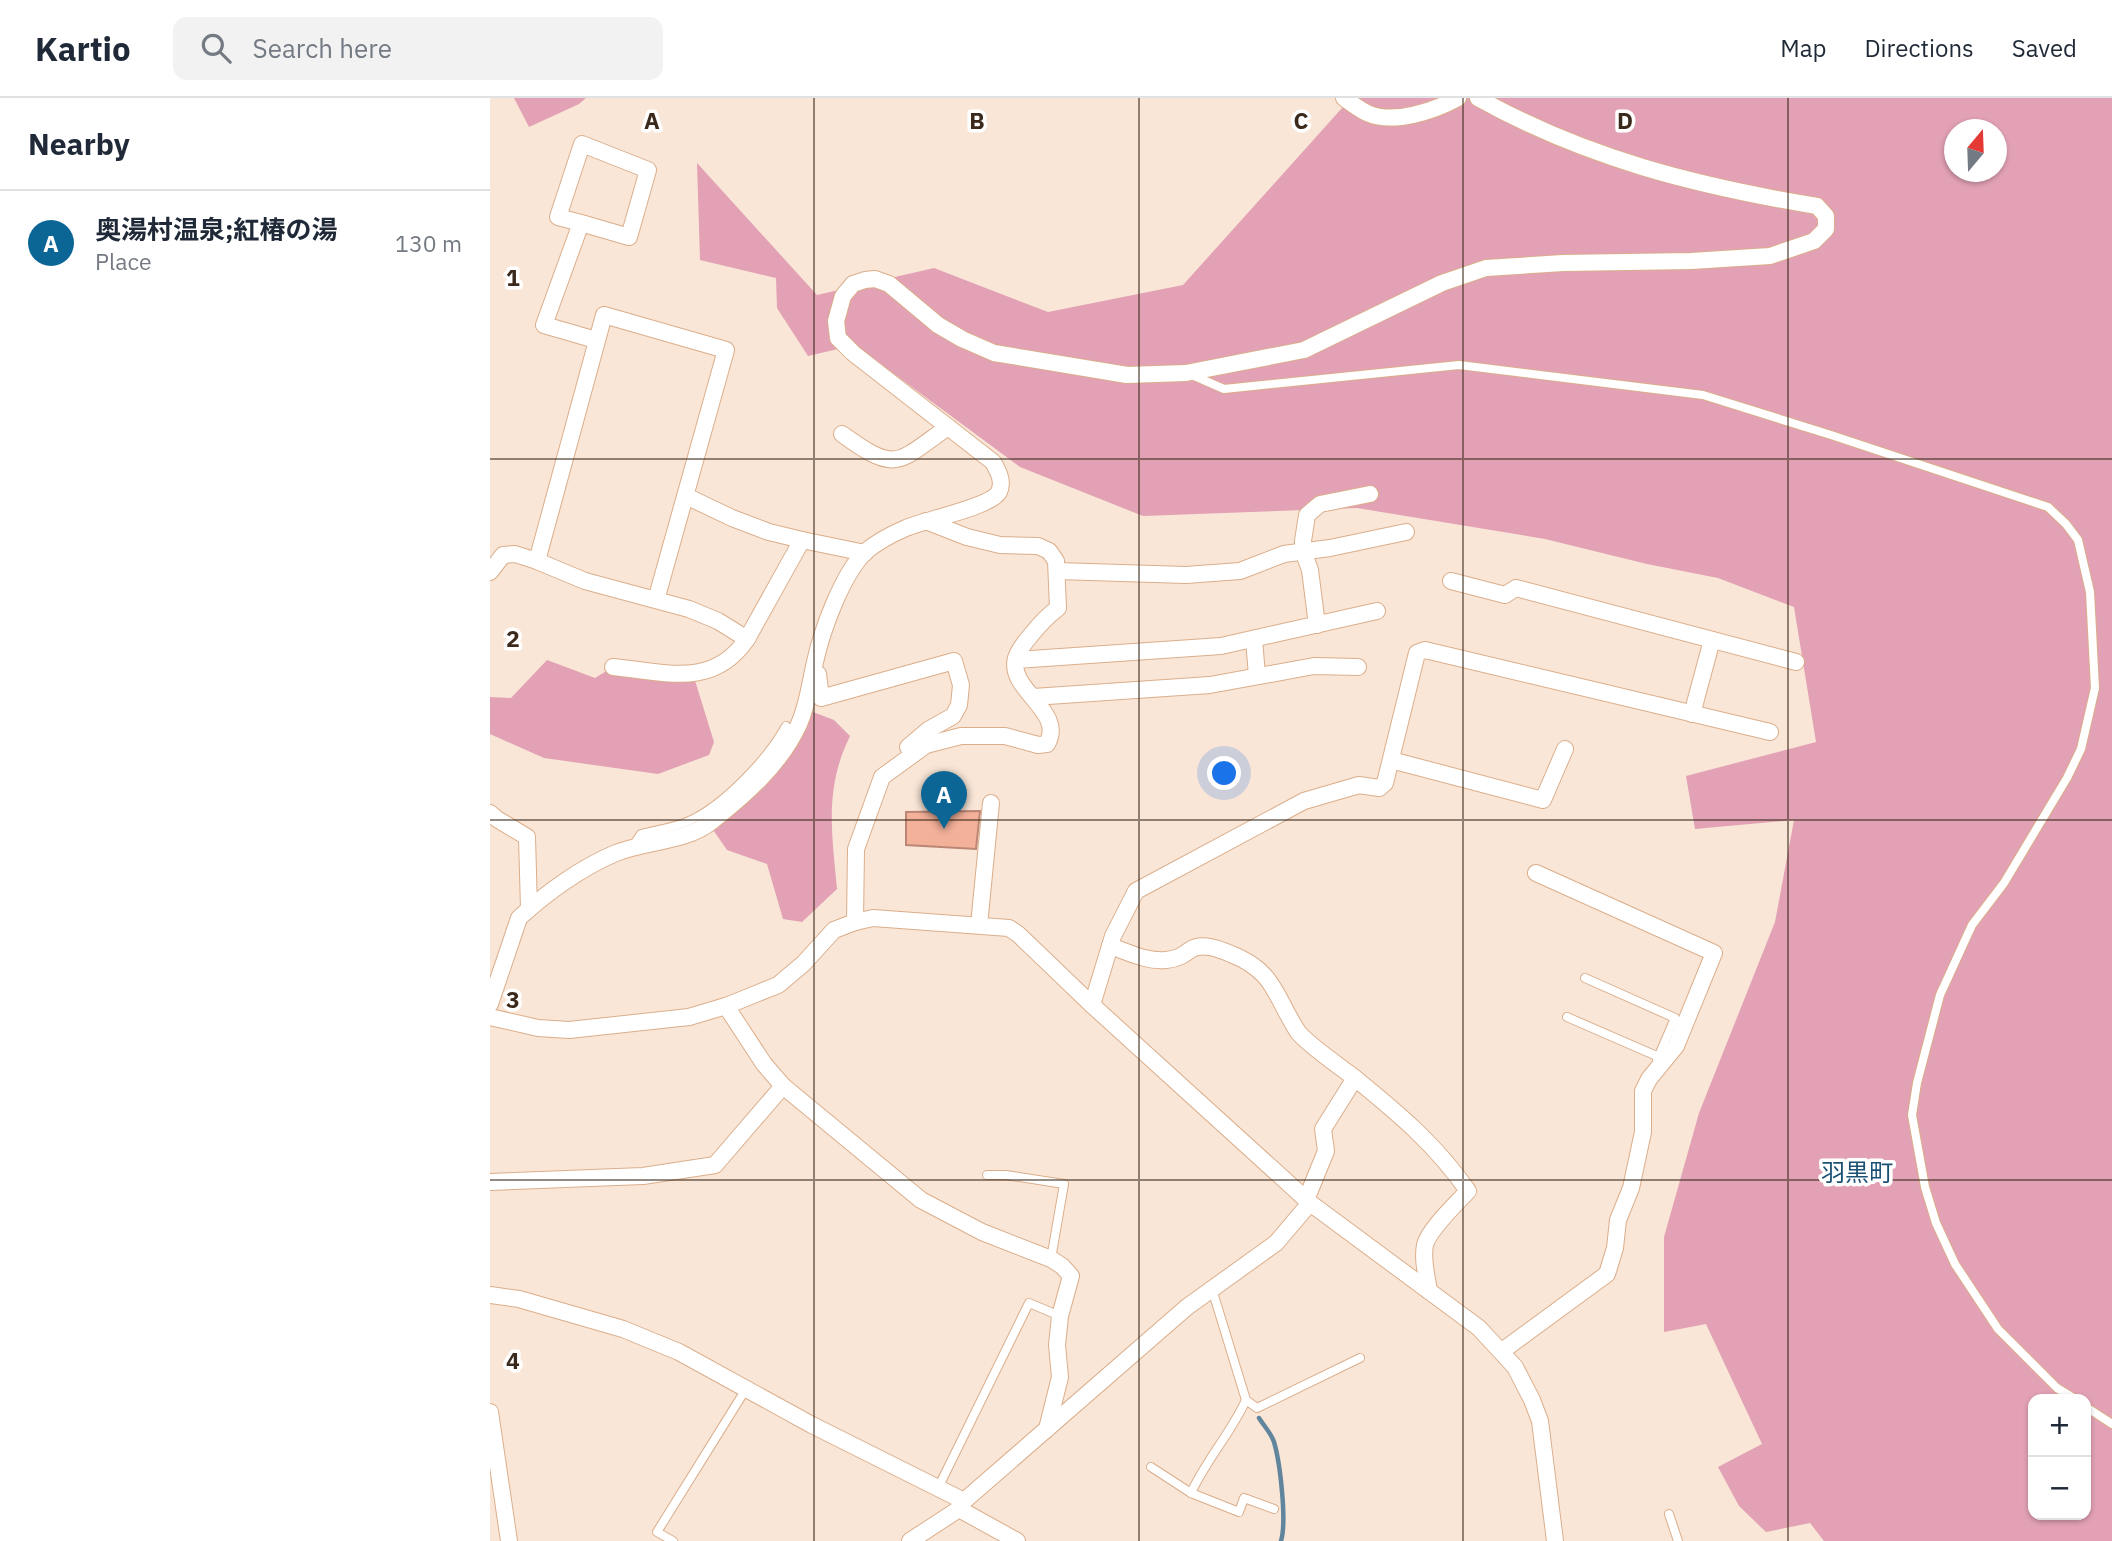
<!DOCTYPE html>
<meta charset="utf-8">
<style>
body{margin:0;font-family:"IBM Plex Sans","Noto Sans JP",sans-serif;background:#f2f2f3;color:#1f2937}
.controls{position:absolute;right:21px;bottom:21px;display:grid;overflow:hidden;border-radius:14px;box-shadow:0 2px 5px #0004}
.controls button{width:63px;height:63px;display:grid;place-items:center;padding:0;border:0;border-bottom:2px solid #e0e1e3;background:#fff;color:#1f2937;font:35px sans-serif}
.compass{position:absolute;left:1454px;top:21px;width:63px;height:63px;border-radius:50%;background:#fff;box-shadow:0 2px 5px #0004;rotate:19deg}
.you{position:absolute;left:735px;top:676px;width:24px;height:24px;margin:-18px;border:5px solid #fff;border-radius:50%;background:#1a73e8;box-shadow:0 0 0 10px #1a73e833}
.badge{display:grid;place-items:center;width:46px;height:46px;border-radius:50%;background:#0b6696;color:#fff;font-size:23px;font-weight:700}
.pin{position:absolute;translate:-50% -58px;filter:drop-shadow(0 2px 4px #0008)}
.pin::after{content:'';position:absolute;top:37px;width:24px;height:21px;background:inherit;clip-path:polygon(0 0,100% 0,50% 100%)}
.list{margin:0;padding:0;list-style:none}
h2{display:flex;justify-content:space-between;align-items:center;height:91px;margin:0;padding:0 28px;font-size:30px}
h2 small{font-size:23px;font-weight:400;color:#747a83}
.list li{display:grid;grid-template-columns:46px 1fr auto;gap:21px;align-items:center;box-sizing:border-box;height:105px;padding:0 28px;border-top:2px solid #e0e1e3}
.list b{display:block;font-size:26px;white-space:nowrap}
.list p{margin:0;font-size:23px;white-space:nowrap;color:#747a83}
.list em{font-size:23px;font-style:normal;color:#747a83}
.icon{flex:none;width:38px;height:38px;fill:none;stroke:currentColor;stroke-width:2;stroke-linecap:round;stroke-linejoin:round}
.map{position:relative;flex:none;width:1622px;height:1443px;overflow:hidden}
header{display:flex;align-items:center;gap:42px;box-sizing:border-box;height:98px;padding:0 35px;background:#fff;border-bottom:2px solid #e0e1e3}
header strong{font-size:33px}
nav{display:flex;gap:38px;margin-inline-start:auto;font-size:24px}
.search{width:490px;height:63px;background:#f2f2f3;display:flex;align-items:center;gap:18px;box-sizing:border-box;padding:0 24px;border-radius:14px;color:#747a83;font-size:26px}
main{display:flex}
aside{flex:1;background:#fff}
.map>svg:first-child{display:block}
.green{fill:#e2a1b4;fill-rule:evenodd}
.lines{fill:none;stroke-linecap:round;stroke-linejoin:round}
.stream{stroke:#62859e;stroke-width:4.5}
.building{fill:#f4b19a;stroke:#bb8674;stroke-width:2}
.lane-casing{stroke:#dbae8b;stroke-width:10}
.street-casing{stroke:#dbae8b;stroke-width:18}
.lane{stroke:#fff;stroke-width:8}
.street{stroke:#fff;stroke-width:16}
.grid{fill:none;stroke:#3b291b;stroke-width:2;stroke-opacity:0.55}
.labels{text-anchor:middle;stroke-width:7;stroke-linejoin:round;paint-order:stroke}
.quarter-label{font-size:24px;fill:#1b5174;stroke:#fff}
.grid-label{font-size:23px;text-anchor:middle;font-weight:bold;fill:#3b291b;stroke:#fff;stroke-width:7;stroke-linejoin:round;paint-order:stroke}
</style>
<header>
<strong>Kartio</strong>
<div class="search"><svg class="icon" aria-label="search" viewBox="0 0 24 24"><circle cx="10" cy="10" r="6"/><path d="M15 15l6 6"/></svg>Search here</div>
<nav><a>Map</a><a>Directions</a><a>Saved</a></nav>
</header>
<main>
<aside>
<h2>Nearby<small></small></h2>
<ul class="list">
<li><span class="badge">A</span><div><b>奥湯村温泉;紅椿の湯</b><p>Place</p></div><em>130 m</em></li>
</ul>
</aside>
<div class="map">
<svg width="1622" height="1443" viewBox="0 0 1622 1443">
<rect width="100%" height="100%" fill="#f9e6d7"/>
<g class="green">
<polygon points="24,0 96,0 89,6 39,29"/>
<path d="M861,0H1622V1443H1334L1320,1425L1276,1434L1249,1408L1228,1369L1272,1346L1216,1226L1174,1234V1139L1209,1015L1285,824L1304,722L1205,731L1196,678L1326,644L1304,509L1228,480L1157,466L1055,441L867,410L653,418L530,369L365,247L318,258L287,210L286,180L210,162L207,65L327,197L444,170L558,214L693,187ZM1464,32H1506V74H1464ZM1543,1301H1596V1417H1543Z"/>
<polygon points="57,562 105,580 123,569 203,576 224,644 219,657 168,676 54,660 0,636 0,599 21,600"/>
<path d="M315,611L344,622L360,638C334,691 342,735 347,791L312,824L293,821L277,766L237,752L219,726Z"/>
</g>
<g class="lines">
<path class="stream" d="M769,1320C774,1328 781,1335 784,1344C790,1364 797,1423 791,1443"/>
</g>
<polygon class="building" points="490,713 486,751 416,747 416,714"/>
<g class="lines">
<defs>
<g id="lane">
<polyline points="702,277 734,291 969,267 1213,297 1341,337 1558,409 1576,426 1588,442 1600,494 1605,590 1591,651 1577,680 1514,785 1482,827 1450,897 1427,985 1422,1017 1435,1089 1446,1125 1465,1166 1508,1231 1567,1290 1585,1301"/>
<path d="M143,748L151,736C166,732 184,730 199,723C233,708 278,661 296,628"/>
<polyline points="1095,880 1185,920 1167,962"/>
<polyline points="1077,919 1169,959"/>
<polyline points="497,1077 516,1077 574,1086 561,1161"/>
<polyline points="722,1191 756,1302 767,1310 870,1260"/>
<polyline points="1596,1309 1622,1326"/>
<polyline points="661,1369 701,1395 749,1414 754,1400 784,1411"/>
<polyline points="448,1390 539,1205 570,1218"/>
<path d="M701,1395C716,1362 741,1335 756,1302"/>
<polyline points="1179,1416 1188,1443"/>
<polyline points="183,1443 167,1434 256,1291"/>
</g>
<g id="street">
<path d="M854,0C861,5 869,11 877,15C903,27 944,13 968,0"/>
<polyline points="91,125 68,119 92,46 158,72 139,139 91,125 54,227 106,242"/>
<path d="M352,336C407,376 407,365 458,329"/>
<polyline points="196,398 242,420 279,434 312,442"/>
<polyline points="567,473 696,477 750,473 794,456 840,450 916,434"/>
<polyline points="0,474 13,457 25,456 47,463"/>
<polyline points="961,483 1015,497 1026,490 1306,564"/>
<polyline points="166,502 236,252 114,217 47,463 95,483 199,511 228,523 257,541 312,442 375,455"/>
<polyline points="827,527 820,472 813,453 813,443 817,417 830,406 880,396"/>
<polyline points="764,541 767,578"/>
<polyline points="526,562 731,548 887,513"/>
<path d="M123,569C175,574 223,591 257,541"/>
<polyline points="328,576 331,600 464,563 471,587 469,607 463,618 438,632 418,649"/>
<polyline points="543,599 720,587 824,568 868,569"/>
<polyline points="1202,616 1222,542"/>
<polyline points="901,662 1053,702 1075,651"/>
<polyline points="0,715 7,721 37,739 39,811"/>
<path d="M365,824L366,751L392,679L436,647L471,638H515L548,647L557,646C576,613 517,592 526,560C529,551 535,544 541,537C549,527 557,518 568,510L566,463L559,453L548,448L510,447L477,439L436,423"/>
<polyline points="489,827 501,705"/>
<path d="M620,848C638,854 657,864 676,862C687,861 692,858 700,852C712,844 729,851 741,856C785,873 785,899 808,934C818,947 851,969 866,981C909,1016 946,1047 978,1093C966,1106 939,1131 935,1147C932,1162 937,1179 939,1193"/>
<path d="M0,906L29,820C56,795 92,769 126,755C156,743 196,744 221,724C255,697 291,666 309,626C318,606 320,585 325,564C332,532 352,477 375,454C387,444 402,436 416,430C434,422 501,409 509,394C514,383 508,373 503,364L363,255L348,240L346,223L353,198L363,186L375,182L385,181L399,186L448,227L472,241L504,255L637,277L696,275L814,252L952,185L996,170L1073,165L1201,163L1280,158L1324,143L1336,131V118L1327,108C1206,88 1095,60 988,0"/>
<polyline points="602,907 623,838 646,793 814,703 869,687 889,690 895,685 927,555 935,552 1280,634"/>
<polyline points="236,908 274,966 293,988 431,1102 492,1134 561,1161 572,1168 581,1178 570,1218 567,1247 570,1279 557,1331"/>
<polyline points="0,919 48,930 79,932 199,919 236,908 288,887 313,866 344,832 365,824 383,820 519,830 528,836 602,907 820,1105 989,1230 1025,1269 1042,1302 1050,1323 1065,1443"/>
<polyline points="0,1084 153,1078 225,1067 293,988"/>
<polyline points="816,1102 836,1053 833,1031 865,980"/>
<polyline points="0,1197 29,1201 133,1231 189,1254 322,1327 474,1403"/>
<polyline points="1012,1253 1117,1176 1125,1150 1128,1122 1141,1090 1153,1034 1153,993 1159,981 1186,948 1224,855 1046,775"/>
<polyline points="0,1314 19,1443"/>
<polyline points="469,1411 527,1443"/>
<polyline points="420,1443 469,1411 474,1403 697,1209 786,1145 820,1105"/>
</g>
</defs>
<use href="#lane" class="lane-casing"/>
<use href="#street" class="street-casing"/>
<use href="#lane" class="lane"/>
<use href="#street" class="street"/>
</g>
<path class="grid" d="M324,0V1443M649,0V1443M973,0V1443M1298,0V1443M0,361H1622M0,722H1622M0,1082H1622"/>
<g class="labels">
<g class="quarter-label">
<text x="1367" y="1083">羽黒町</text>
</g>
</g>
<g class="grid-label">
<text x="162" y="31">A</text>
<text x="487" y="31">B</text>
<text x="811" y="31">C</text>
<text x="1135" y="31">D</text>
<text x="23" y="188">1</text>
<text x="23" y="549">2</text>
<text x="23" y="910">3</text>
<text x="23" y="1271">4</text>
</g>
</svg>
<div class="controls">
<button>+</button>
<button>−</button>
</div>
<svg class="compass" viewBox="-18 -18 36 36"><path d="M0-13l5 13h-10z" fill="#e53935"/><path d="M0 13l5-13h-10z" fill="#747a83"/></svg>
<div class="you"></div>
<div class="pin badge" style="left:454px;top:731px">A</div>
</div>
</main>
